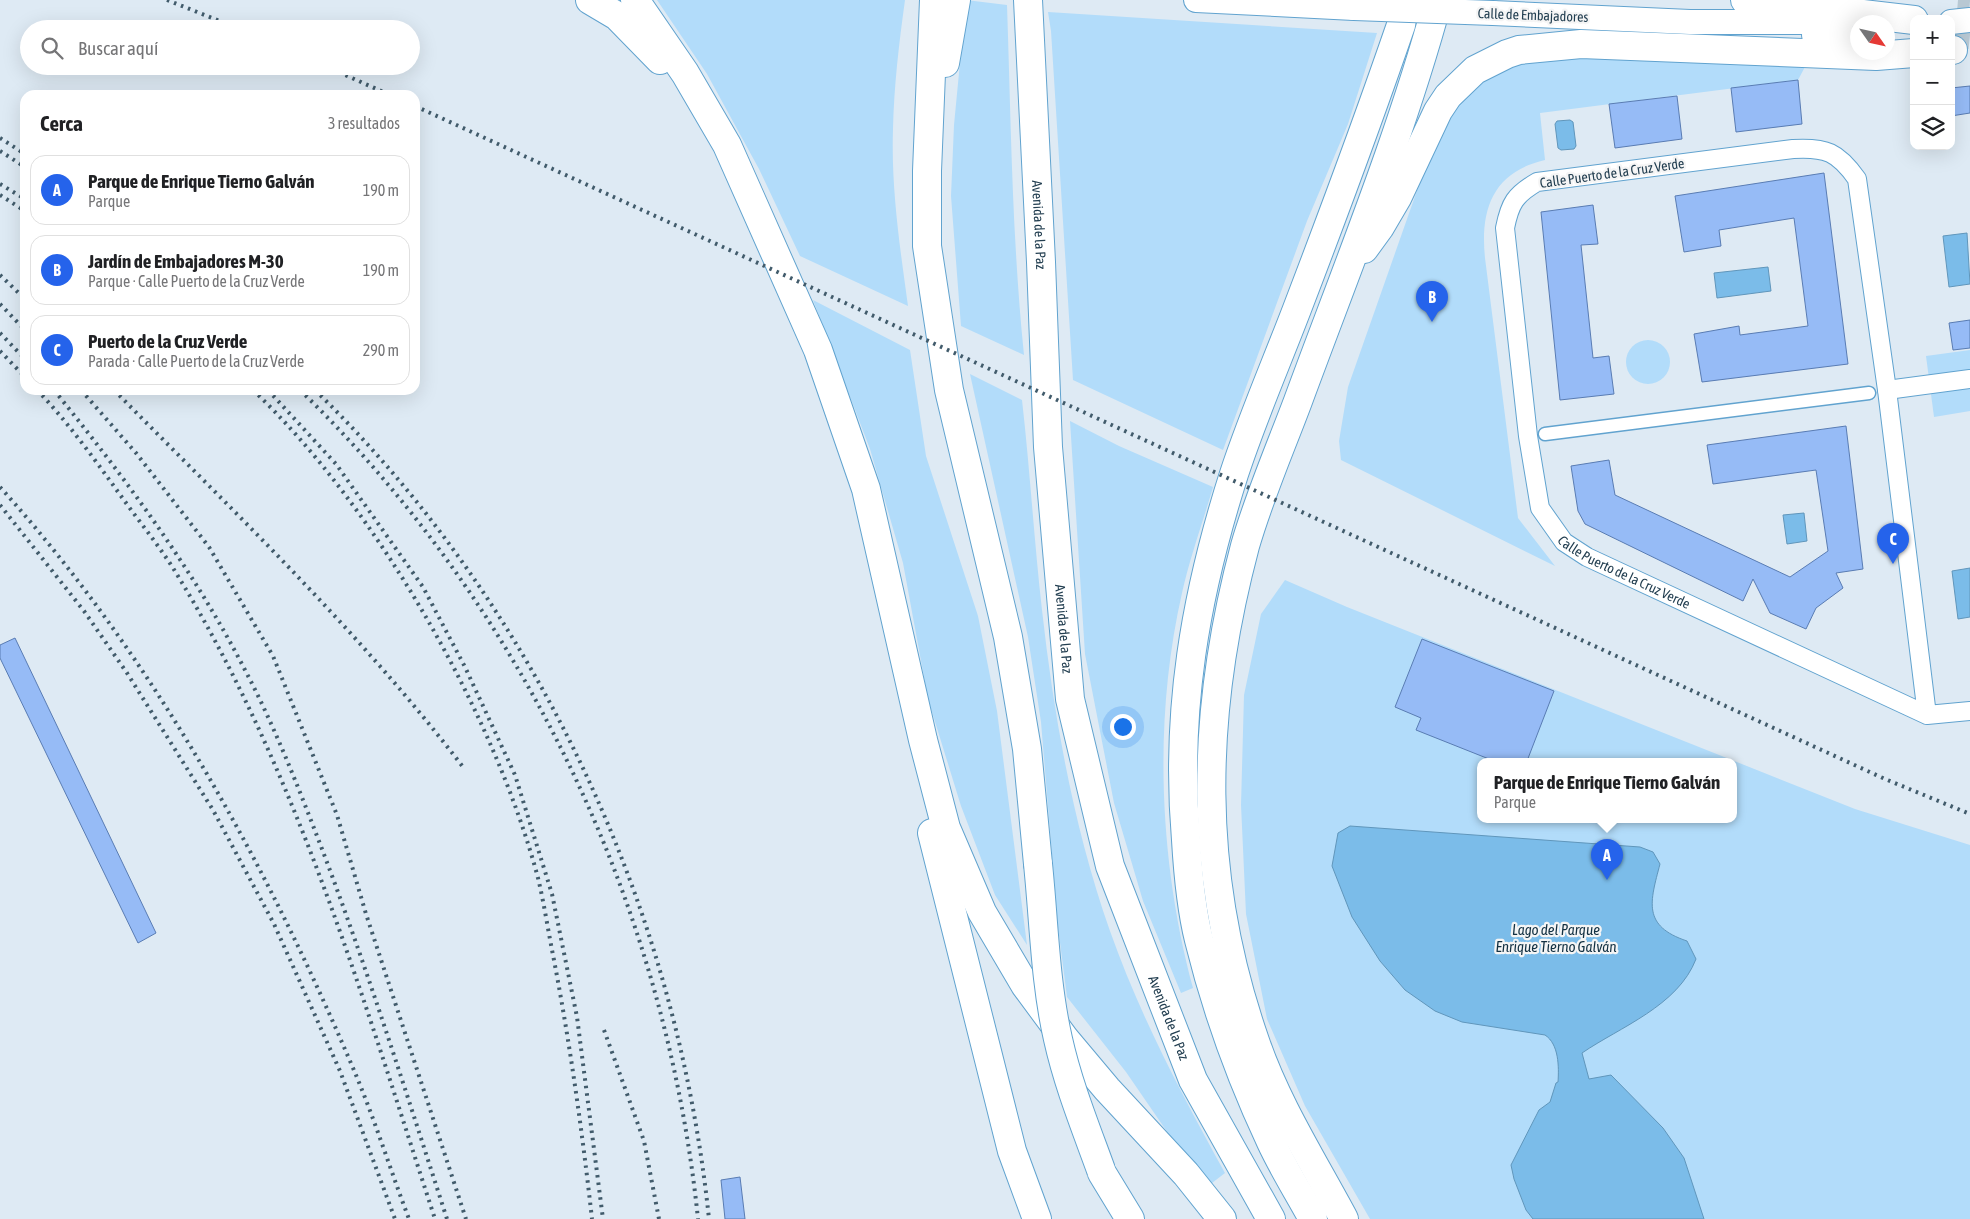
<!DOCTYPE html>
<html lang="es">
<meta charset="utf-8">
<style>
body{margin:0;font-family:"Asap Condensed",sans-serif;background:#f2f2f2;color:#202124}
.controls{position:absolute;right:15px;top:15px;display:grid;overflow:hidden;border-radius:10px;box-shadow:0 5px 20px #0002}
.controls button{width:45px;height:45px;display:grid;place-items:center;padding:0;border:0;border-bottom:1px solid #e0e0e0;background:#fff;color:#202124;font:25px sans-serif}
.compass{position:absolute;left:1850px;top:15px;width:45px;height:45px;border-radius:50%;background:#fff;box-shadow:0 5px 20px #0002;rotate:124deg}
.you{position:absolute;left:1122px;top:726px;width:18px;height:18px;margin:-12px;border:4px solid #fff;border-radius:50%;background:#1a73e8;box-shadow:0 0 0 8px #1a73e833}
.badge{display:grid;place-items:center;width:32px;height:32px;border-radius:50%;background:#2563eb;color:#fff;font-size:16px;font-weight:700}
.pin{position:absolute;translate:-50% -41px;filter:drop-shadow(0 1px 2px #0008)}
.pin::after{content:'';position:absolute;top:26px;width:18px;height:15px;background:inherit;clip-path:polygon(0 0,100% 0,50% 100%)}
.popup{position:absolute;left:1477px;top:758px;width:260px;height:65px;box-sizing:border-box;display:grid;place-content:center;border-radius:10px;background:#fff;filter:drop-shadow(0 1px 4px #0005);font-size:16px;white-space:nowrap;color:#757577}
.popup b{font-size:19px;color:#202124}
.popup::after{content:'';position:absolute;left:50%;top:100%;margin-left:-10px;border:10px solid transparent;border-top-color:#fff}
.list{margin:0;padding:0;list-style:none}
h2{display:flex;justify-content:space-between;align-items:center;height:65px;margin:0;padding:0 20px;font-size:21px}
h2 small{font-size:16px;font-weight:400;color:#757577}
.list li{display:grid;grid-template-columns:32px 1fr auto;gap:15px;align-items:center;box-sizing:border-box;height:70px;margin:0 10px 10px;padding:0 10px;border:1px solid #e0e0e0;border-radius:15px}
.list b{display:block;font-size:19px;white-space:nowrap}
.list p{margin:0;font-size:16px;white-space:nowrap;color:#757577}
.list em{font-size:16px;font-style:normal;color:#757577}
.icon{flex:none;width:28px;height:28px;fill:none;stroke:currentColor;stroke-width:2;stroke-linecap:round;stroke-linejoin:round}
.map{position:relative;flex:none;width:1970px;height:1219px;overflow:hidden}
.search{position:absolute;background:#fff;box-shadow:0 5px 20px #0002;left:20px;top:20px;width:400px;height:55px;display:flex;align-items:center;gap:12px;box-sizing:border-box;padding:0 18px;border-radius:28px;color:#757577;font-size:19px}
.panel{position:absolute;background:#fff;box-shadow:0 5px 20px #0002;left:20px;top:90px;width:400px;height:305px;border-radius:15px}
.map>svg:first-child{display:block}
.green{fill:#b2dcfa;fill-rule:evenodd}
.water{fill:#7bbce9;stroke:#6096bb}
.building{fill:#96bbf6;stroke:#597cb3}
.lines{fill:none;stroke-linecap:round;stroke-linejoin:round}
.motorway-tunnel{stroke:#b8c8d3;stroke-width:28;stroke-dasharray:28 14;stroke-linecap:butt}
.pedestrian-casing{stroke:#61a3cf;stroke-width:15}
.minor-casing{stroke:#61a3cf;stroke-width:20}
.secondary-casing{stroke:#61a3cf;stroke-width:26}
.motorway-casing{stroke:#61a3cf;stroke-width:30}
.pedestrian{stroke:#fff;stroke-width:12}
.minor{stroke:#fff;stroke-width:18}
.secondary{stroke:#fff;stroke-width:24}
.motorway{stroke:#fff;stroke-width:28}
.rail{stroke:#415b6b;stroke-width:4;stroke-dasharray:2.5 5;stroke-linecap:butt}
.secondary-bridge-casing{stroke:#61a3cf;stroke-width:26;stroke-linecap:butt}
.motorway-bridge-casing{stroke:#61a3cf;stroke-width:30;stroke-linecap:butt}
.secondary-bridge{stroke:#fff;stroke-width:24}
.motorway-bridge{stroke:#fff;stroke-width:28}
.labels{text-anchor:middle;stroke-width:4.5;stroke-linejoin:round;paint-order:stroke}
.street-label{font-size:14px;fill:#223e50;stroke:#f5f5f5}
.water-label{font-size:15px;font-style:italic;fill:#123042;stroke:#f5f5f5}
</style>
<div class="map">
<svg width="1970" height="1219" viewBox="0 0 1970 1219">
<rect width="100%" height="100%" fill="#deeaf4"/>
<g class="green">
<path d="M657,0H905C899,43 894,86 893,129C891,188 900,248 908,306L800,256L759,169L707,74Z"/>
<path d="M966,0L1007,5C1011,122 1012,238 1024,355L961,326L951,196L954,125Z"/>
<polygon points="1048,12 1377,33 1348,124 1307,221 1223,450 1073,380 1051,31"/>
<path d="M1583,57L1806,65L1798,80L1540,113L1545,160C1493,172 1480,209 1485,258L1518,518L1555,566L1341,460L1339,441L1348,387L1439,128L1480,78L1524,60Z"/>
<polygon points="813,300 910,350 926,456 978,616 997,711 1027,945 995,895 961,806 928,699 903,563 870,449"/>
<circle cx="1648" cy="362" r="22"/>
<polygon points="1970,350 1970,411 1934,417 1926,356"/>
<path d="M970,374L1022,400C1030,470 1034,540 1042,610C1054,718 1074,829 1110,931C1140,1016 1182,1095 1225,1173L1212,1183L1170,1136L1126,1072L1067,997L1058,927L1041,722L1028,637Z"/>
<path d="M1070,421L1119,446L1213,487C1203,522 1190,557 1182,593C1153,720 1159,862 1193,988L1181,993L1143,901L1114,803L1085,654Z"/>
<path d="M1285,580L1347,607L1855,809L1970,845V1219H1370L1305,1106L1267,1019L1246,914L1241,805L1244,695L1261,614ZM1481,761H1733V819H1481Z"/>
</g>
<g class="water">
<polygon points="1570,120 1573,122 1576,146 1574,149 1561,150 1558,148 1555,124 1557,121"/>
<polygon points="1967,233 1970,284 1949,287 1943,236"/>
<polygon points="1768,267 1771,291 1717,298 1714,273"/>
<polygon points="1804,513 1807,541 1787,544 1783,515"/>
<polygon points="1970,568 1970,617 1958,619 1952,571"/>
<path d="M1350,826L1640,847L1653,852L1660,864C1650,902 1642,926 1687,941L1696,959C1678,1006 1620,1027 1582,1053L1589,1079L1611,1075L1663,1128L1684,1158L1704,1219H1533L1526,1210L1514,1179L1511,1165L1539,1110L1550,1102L1556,1083L1558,1082C1559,1067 1559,1044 1545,1035L1462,1022L1435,1011L1405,990L1380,961L1352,917L1332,866L1338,833Z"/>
</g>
<g class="building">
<polygon points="1798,80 1802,124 1736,132 1731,88"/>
<polygon points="1970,86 1970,113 1951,116 1951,88"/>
<polygon points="1677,96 1682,139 1615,148 1609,104"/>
<polygon points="1824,173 1848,364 1702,382 1694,334 1739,326 1740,335 1808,326 1794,218 1719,230 1721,246 1684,252 1675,196"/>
<polygon points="1593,205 1598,244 1581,245 1593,358 1609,356 1614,394 1560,400 1541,212"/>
<polygon points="1970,320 1970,348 1953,350 1949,323"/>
<polygon points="1846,426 1863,569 1836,573 1843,588 1816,608 1806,629 1770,613 1753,579 1743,601 1585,524 1578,511 1571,466 1609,460 1615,495 1790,577 1828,551 1816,470 1713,484 1707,445"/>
<polygon points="15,638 156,933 138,943 0,658 0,645"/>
<polygon points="1422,639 1554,691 1527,761 1494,761 1416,730 1421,718 1395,707"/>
<polygon points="740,1177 745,1219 725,1219 721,1180"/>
</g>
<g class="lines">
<g class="motorway-tunnel">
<polyline points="1958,0 1970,1"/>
<polyline points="1951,33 1970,35"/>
</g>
<defs>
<polyline id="pedestrian" points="1545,434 1869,393"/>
<g id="minor">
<polyline points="1887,390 1970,379"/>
<path id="s1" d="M1927,715L1887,390L1857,179C1838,152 1826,147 1793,149L1537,182C1515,195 1510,203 1505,228L1528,436L1540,508L1564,542L1587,557L1927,715L1970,711"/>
</g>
<g id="secondary">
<polyline points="1196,0 1354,8"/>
<polyline points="1493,13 1690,22 1841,22"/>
<polyline points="1951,22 1970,20"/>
<polyline points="1814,35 1858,39"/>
</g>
<g id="motorway">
<polyline points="590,0 617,16 660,60"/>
<polyline points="635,0 685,73 727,145 818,350 866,489 923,740 946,828 982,912 1025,985 1065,1039 1107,1089 1186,1174 1222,1219"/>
<polyline points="934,0 927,171 927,246 949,390 1008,637 1027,749 1038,864"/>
<path id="s2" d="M1028,0L1041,262L1048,447L1070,699L1110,866L1193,1080L1271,1219"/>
<polyline points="1745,0 1914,20"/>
<polyline points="1951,50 1953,50"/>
<polyline points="945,63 956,0"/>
<polyline points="1364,249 1380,227 1397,198 1438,111 1448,96 1475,70 1507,54 1519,50 1581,44 1876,56 1914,53"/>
<polyline points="932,833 1012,1151 1037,1219"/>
<polyline points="1102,1173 1130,1219"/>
<path d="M1313,1219C1299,1193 1283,1168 1271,1142C1241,1078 1216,1009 1199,940C1191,908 1188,874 1186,840C1175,712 1195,596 1234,474C1252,419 1276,364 1297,309C1333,215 1368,121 1401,25L1405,0"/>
<path d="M1344,1219C1313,1161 1276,1103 1255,1041C1197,875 1200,715 1245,546C1259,497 1280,449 1298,401C1347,268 1401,136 1438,0"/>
</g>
</defs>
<use href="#pedestrian" class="pedestrian-casing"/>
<use href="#minor" class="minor-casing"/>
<use href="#secondary" class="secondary-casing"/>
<use href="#motorway" class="motorway-casing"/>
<use href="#pedestrian" class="pedestrian"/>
<use href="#minor" class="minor"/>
<use href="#secondary" class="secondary"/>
<use href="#motorway" class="motorway"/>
<g class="rail">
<polyline points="167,0 240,29"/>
<polyline points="325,66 390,95"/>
<polyline points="415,106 1885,779 1970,814"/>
<polyline points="0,138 25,154"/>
<polyline points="0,151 25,167"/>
<polyline points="0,184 25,199"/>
<polyline points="0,195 25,211"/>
<polyline points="0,275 25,299"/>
<polyline points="0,304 25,330"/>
<polyline points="0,333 25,359"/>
<polyline points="0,351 25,377"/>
<path d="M37,390C68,422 95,460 121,496C138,520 157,543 173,568C296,766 363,999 435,1219"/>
<path d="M54,390C125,478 193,569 245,670C275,727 299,789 322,849C368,971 407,1095 447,1219"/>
<polyline points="81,390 136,453 209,547 273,656 337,815 366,914 466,1219"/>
<path d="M114,390C234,512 359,631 463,767"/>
<path d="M253,390C377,508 494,713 538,878C544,903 548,930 553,955C570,1043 582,1130 592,1219"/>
<polyline points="268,390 336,464 423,587 465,667 515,775 552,894 577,1017 603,1219"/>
<path d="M300,390C525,608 666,908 698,1219"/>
<path d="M315,390C539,608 677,910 709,1219"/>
<path d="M0,487C152,656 264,859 353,1068C374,1117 390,1169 409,1219"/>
<polyline points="0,505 84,611 127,673 213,810 274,924 340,1071 395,1219"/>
<polyline points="604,1030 644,1141 659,1219"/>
</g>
<defs>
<polyline id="secondary-bridge" points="1354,8 1493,13"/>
<path id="motorway-bridge" d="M1038,864C1044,922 1045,982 1058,1039C1068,1084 1085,1126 1101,1170"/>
</defs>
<use href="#secondary-bridge" class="secondary-bridge-casing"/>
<use href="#motorway-bridge" class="motorway-bridge-casing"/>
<use href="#secondary-bridge" class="secondary-bridge"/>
<use href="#motorway-bridge" class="motorway-bridge"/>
</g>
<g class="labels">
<g class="street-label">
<text transform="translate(1533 15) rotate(2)" y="5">Calle de Embajadores</text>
<text transform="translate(1612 173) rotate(-8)" y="5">Calle Puerto de la Cruz Verde</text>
<text dy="5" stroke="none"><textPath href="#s2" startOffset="225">Avenida de la Paz</textPath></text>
<text dy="5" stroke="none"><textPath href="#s1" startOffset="1324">Calle Puerto de la Cruz Verde</textPath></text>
<text dy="5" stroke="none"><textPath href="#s2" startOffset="630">Avenida de la Paz</textPath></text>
<text dy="5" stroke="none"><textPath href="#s2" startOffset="1035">Avenida de la Paz</textPath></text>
</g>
<g class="water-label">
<text x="1556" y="935">Lago del Parque<tspan x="1556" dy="17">Enrique Tierno Galván</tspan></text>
</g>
</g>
</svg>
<div class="controls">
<button>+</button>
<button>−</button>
<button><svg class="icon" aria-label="layers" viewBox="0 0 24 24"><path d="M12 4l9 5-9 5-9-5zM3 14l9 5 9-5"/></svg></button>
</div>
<svg class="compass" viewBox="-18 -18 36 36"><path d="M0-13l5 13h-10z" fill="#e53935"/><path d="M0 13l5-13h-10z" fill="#757577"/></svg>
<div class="you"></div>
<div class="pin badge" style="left:1607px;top:880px">A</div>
<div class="popup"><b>Parque de Enrique Tierno Galván</b>Parque</div>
<div class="pin badge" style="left:1432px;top:322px">B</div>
<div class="pin badge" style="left:1893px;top:564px">C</div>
<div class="search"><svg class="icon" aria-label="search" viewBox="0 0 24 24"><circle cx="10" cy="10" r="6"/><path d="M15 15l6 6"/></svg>Buscar aquí</div>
<section class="panel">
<h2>Cerca<small>3 resultados</small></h2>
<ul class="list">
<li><span class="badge">A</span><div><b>Parque de Enrique Tierno Galván</b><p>Parque</p></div><em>190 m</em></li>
<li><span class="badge">B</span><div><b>Jardín de Embajadores M-30</b><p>Parque · Calle Puerto de la Cruz Verde</p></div><em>190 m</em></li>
<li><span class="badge">C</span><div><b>Puerto de la Cruz Verde</b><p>Parada · Calle Puerto de la Cruz Verde</p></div><em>290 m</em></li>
</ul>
</section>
</div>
